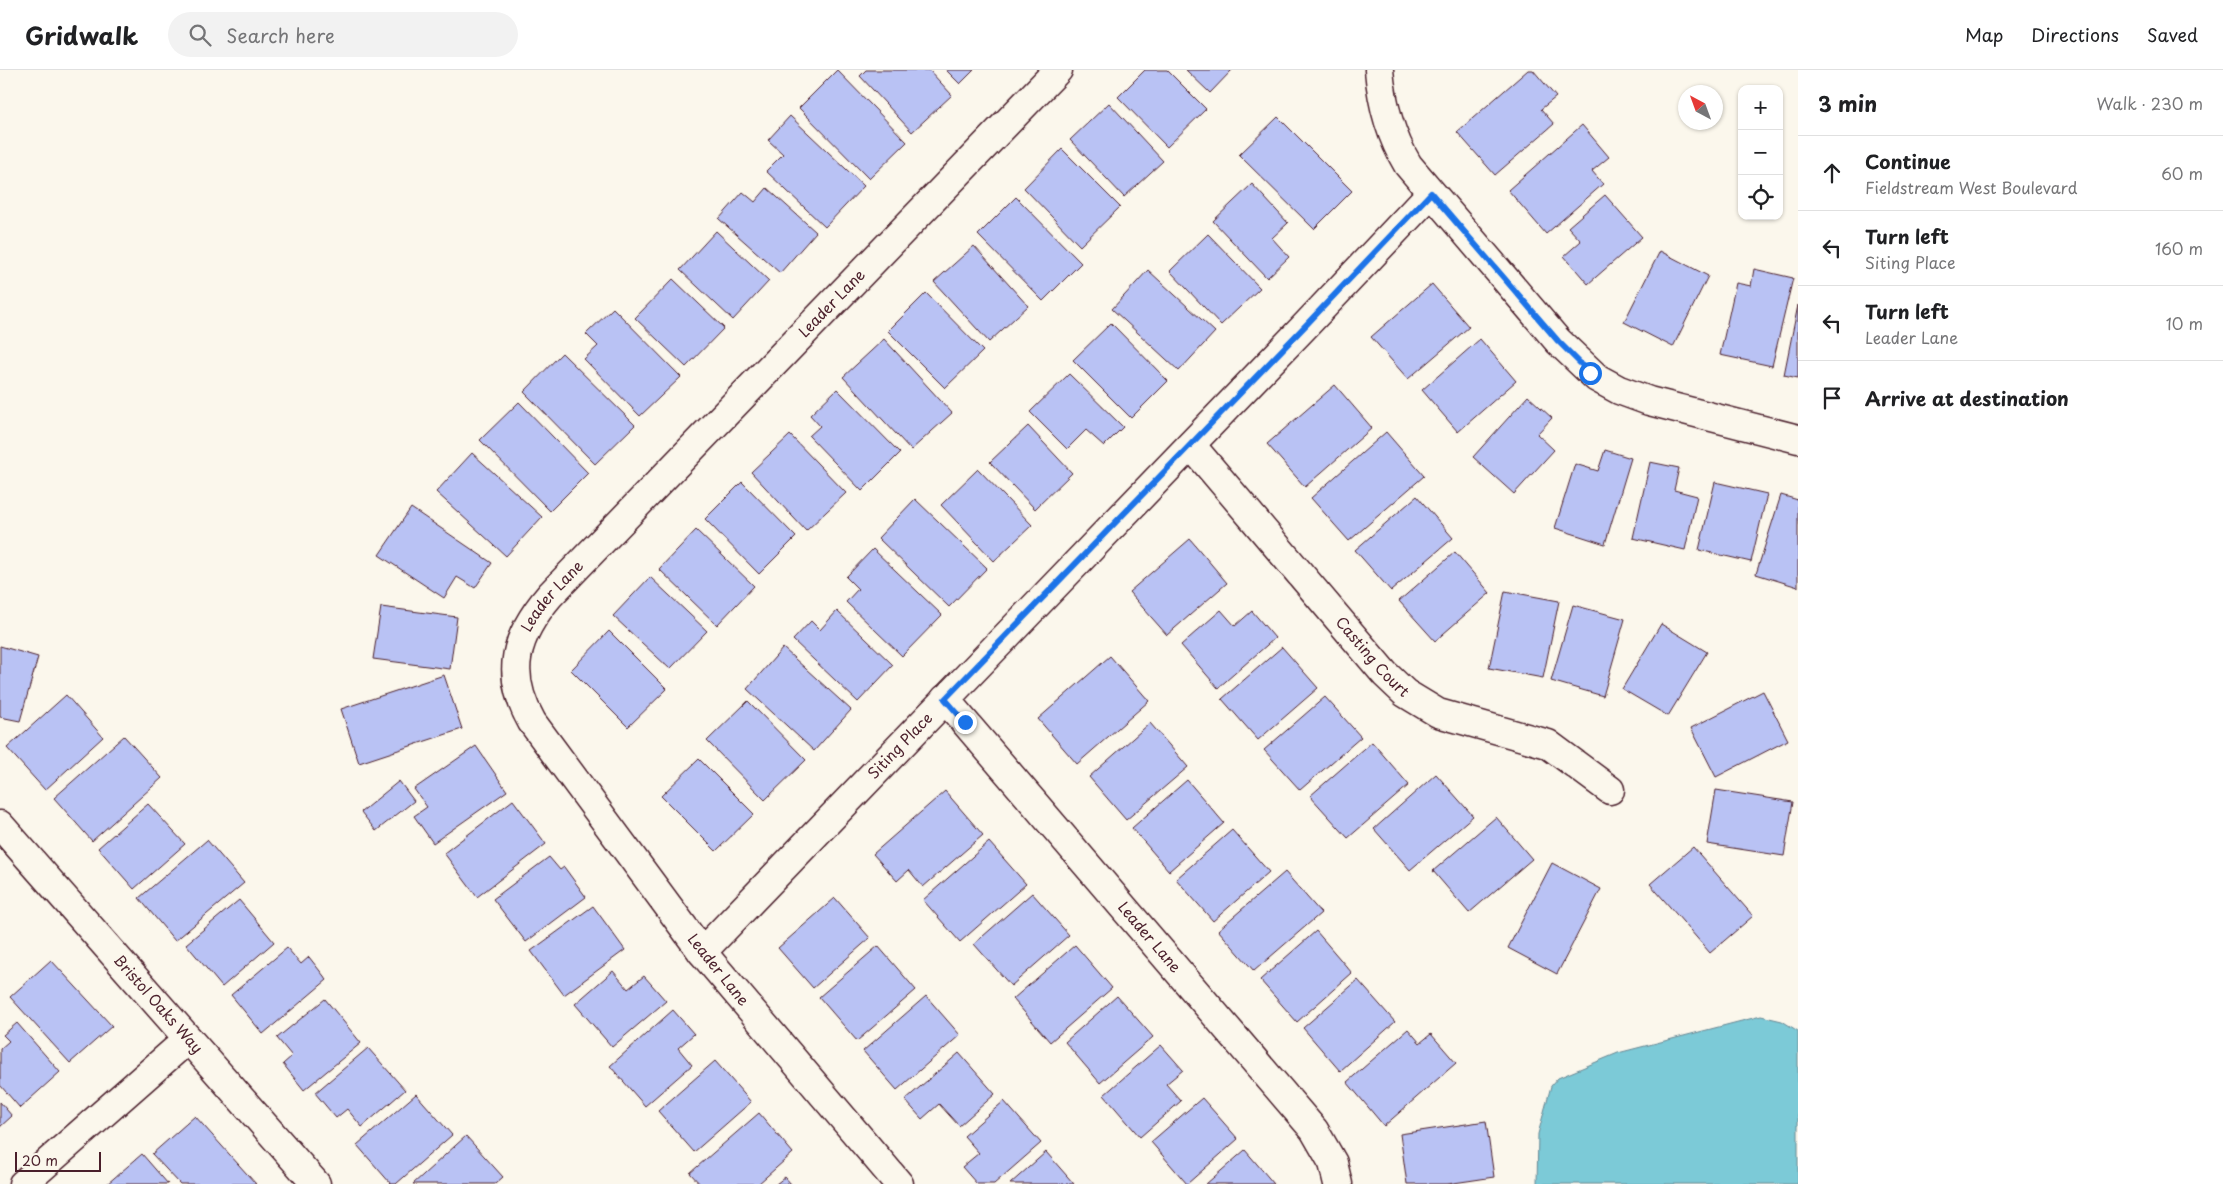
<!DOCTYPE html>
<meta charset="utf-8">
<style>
body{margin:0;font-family:"Playpen Sans",sans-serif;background:#f2f2f2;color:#202124}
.controls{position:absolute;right:15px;top:15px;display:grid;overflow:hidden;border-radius:10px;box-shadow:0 1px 4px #0004}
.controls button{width:45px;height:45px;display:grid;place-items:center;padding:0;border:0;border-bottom:1px solid #e0e0e0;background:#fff;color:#202124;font:25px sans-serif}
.compass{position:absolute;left:1678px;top:15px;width:45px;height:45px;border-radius:50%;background:#fff;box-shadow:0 1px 4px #0004;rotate:319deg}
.scale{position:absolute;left:15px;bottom:12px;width:86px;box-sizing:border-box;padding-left:5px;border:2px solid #4a1f2b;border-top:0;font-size:14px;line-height:18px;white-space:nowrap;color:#4a1f2b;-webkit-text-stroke:4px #fbf7ec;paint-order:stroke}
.stop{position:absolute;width:15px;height:15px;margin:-11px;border:4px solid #1a73e8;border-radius:50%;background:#fff}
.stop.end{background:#1a73e8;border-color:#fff;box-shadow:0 1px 5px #0008}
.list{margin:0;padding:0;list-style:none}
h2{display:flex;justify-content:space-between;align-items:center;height:65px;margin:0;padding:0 20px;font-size:21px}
h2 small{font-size:16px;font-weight:400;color:#757577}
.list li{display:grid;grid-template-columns:32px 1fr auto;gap:15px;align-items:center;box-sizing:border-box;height:75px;padding:0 20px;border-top:1px solid #e0e0e0}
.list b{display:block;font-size:19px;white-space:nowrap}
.list p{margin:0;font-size:16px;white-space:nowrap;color:#757577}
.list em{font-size:16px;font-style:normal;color:#757577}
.icon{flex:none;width:28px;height:28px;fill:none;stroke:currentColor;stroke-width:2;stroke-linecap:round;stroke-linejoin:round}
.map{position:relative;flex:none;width:1798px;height:1114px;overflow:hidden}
header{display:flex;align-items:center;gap:30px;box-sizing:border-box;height:70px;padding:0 25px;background:#fff;border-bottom:1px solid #e0e0e0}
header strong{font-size:24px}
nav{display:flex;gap:28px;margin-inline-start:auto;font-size:18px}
.search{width:350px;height:45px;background:#f2f2f2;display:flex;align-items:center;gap:12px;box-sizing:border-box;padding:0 18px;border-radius:28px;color:#757577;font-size:19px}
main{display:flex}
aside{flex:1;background:#fff}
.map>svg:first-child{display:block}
.water{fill:#7bcad7;stroke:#678692}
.building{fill:#b9c2f4;stroke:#4a1f2b}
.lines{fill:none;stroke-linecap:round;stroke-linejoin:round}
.minor-casing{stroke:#4a1f2b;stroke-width:31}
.minor{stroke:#fbf7ec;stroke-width:28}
.route{stroke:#1a73e8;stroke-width:6}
.labels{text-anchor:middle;stroke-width:5;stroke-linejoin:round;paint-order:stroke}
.street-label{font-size:15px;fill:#4a1f2b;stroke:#fbf7ec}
</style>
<header>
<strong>Gridwalk</strong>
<div class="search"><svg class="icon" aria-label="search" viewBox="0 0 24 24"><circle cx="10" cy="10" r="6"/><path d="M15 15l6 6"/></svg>Search here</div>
<nav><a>Map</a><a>Directions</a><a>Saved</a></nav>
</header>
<main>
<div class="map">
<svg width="1798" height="1114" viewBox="0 0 1798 1114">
<rect width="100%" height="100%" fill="#fbf7ec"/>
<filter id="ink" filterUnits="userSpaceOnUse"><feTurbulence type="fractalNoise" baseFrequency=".02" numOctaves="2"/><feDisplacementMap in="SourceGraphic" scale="10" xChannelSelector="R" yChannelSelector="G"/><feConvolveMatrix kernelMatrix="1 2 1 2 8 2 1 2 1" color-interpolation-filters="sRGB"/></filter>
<g filter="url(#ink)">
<polygon class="water" points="1761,946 1782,951 1798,961 1798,1114 1537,1114 1538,1064 1551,1016 1558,1008 1618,983"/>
<g class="building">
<polygon points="837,0 907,72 869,109 799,38"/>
<polygon points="866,0 929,0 952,25 912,62 860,6"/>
<polygon points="946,0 974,0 960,14"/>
<polygon points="1145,0 1167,0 1206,39 1167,77 1118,27"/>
<polygon points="1186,0 1232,0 1210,23"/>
<polygon points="1528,0 1533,0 1556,27 1541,39 1554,54 1495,105 1457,62"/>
<polygon points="1109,33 1163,91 1124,127 1070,70"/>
<polygon points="790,46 864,116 825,157 766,101 783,84 768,70"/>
<polygon points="1278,47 1352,121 1314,159 1239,85"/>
<polygon points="1582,55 1609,87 1592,101 1603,114 1546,164 1508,120"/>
<polygon points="1062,79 1120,137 1080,176 1024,118"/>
<polygon points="1252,114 1288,153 1272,168 1289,187 1267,208 1213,151"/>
<polygon points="767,118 816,162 780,203 719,149 743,122 755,132"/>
<polygon points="1605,125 1642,167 1588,214 1564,186 1581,171 1568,157"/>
<polygon points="1016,127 1081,193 1043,231 978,165"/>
<polygon points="716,161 769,211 733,250 680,200"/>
<polygon points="1208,164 1260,218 1221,255 1170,201"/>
<polygon points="974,176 1028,236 989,272 934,212"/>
<polygon points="1660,181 1708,206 1673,277 1624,252"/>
<polygon points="1754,199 1793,208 1772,296 1720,285 1736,213 1751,216"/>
<polygon points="1148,200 1215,262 1179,301 1112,239"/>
<polygon points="673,209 724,258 686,297 635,248"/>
<polygon points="1432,214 1469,257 1408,309 1371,267"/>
<polygon points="926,223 983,281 945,318 888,261"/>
<polygon points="1798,235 1798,308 1784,305"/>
<polygon points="613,238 681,307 640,346 584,289 598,276 586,264"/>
<polygon points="1111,253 1168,311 1131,348 1073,290"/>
<polygon points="884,269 952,343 911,380 843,307"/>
<polygon points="1480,269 1516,311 1458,362 1422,320"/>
<polygon points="562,283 635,355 595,394 524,322"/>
<polygon points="1069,304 1123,357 1104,376 1086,360 1067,379 1030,342"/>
<polygon points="1335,315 1372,358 1305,417 1267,374"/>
<polygon points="837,319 900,383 862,421 809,366 820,356 810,345"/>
<polygon points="1528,326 1552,348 1537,364 1554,380 1514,424 1473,387"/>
<polygon points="519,332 588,403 550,441 480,370"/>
<polygon points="1028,356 1072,403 1035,439 990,392"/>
<polygon points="1386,362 1424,406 1349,471 1311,428"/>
<polygon points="790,365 846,423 806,461 751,402"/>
<polygon points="1605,380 1631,388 1605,474 1555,458 1575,394 1598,401"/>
<polygon points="472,383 542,447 506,486 436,422"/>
<polygon points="1650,392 1679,398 1674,420 1697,426 1685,480 1633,468"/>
<polygon points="978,399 1032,455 994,491 941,435"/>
<polygon points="742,412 796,467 759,504 705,449"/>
<polygon points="1715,412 1767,424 1751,492 1699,480"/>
<polygon points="1781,425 1798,430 1798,517 1756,504"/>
<polygon points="1417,426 1453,468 1391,521 1355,480"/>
<polygon points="915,429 987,498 949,537 878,468"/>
<polygon points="411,438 492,493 475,518 457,507 444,528 379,485"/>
<polygon points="696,460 754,516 717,555 659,499"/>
<polygon points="1190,469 1227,513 1167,565 1129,522"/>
<polygon points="873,479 942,545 902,586 846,532 858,519 846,507"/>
<polygon points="1455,482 1490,523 1435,571 1399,531"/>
<polygon points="650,507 707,561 670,599 613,546"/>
<polygon points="1505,521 1559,531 1543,608 1489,598"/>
<polygon points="1573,535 1625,549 1603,626 1551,611"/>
<polygon points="381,537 457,547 450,599 373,589"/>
<polygon points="1221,540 1235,556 1252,541 1275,568 1218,618 1181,575"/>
<polygon points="837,541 893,595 858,632 793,570 811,551 820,560"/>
<polygon points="1661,554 1707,582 1668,646 1622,619"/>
<polygon points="609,561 667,619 628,657 571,600"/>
<polygon points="0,576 38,587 20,651 0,647"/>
<polygon points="1282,577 1318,618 1258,670 1222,629"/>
<polygon points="783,578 851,640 814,681 747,619"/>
<polygon points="1110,586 1149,631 1077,694 1038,649"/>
<polygon points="444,605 462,659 359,693 341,639"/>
<polygon points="1763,621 1788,670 1716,707 1691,658"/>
<polygon points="66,625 103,667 45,720 7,678"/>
<polygon points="1325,627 1361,667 1300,720 1264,680"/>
<polygon points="748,631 806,690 765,730 707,671"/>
<polygon points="1150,653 1188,697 1126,750 1089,707"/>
<polygon points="124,666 162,708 92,771 54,728"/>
<polygon points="1372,672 1409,715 1348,768 1310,726"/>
<polygon points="476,676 507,721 433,773 414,746 427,737 414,719"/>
<polygon points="699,689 754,744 716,781 661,726"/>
<polygon points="1436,704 1473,746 1410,800 1374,759"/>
<polygon points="1187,710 1224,753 1169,801 1132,758"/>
<polygon points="399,711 414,731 376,761 361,742"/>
<polygon points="1716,720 1793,732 1784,786 1707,774"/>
<polygon points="945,721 983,765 923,817 909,800 897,811 873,784"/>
<polygon points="513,730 546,774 477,827 444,783"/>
<polygon points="148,734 185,774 134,819 98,778"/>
<polygon points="1496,747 1532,789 1469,843 1433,801"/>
<polygon points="1232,760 1269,802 1213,851 1176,809"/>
<polygon points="207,770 244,813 175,871 139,828"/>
<polygon points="989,772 1026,814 960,872 923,830"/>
<polygon points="1693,777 1753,846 1710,883 1650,814"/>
<polygon points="549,787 560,800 564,797 586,827 526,872 493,829"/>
<polygon points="1552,793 1601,819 1557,904 1508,878"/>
<polygon points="1285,802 1321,843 1254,901 1218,860"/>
<polygon points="1032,823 1069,865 1011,916 974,874"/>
<polygon points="835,828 870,868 813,918 778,878"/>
<polygon points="239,830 274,872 222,917 186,874"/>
<polygon points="593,836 625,880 564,925 531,881"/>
<polygon points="1316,861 1352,903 1297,952 1260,910"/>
<polygon points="1075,875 1112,918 1050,972 1013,929"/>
<polygon points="878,876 916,920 857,971 819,927"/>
<polygon points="287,878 301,894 309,887 327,910 263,964 231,925"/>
<polygon points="51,890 112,956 70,993 10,927"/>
<polygon points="613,901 628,919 644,906 666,931 612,977 575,934"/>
<polygon points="1358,910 1395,952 1340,1001 1303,958"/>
<polygon points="926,926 960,965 897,1020 863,981"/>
<polygon points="1117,926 1153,967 1100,1013 1065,972"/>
<polygon points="325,929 361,973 304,1020 283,994 292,986 277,968"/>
<polygon points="673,940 694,964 678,978 692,995 645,1036 610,996"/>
<polygon points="17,953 60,1002 20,1038 0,1015 0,979 9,971 3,965"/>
<polygon points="1408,959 1420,973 1431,964 1456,993 1384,1056 1347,1012"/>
<polygon points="1161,975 1183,1000 1166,1014 1181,1031 1140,1067 1104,1025"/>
<polygon points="368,978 405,1020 362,1057 347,1039 336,1048 315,1023"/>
<polygon points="959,983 995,1024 959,1056 939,1034 922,1049 905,1030"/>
<polygon points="715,991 751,1032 694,1082 658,1041"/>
<polygon points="416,1024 452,1065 396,1114 391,1114 357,1075"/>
<polygon points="1202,1028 1238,1069 1187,1114 1151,1072"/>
<polygon points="1004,1031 1041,1073 994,1114 977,1114 962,1097 979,1083 964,1066"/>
<polygon points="0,1032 12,1046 0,1057"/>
<polygon points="759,1043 793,1083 758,1114 700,1114 690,1103"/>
<polygon points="195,1046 256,1114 180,1114 152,1084"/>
<polygon points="1486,1051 1494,1107 1447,1114 1407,1114 1400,1064"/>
<polygon points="466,1066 503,1107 495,1114 413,1114"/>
<polygon points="1245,1080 1274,1114 1206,1114"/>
<polygon points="1046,1082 1074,1114 1010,1114"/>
<polygon points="142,1084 168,1114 107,1114"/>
<polygon points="785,1107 791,1114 776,1114"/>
</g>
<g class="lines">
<defs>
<g id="minor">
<path d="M1379,0C1382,35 1390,65 1408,95L1558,271L1597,308L1619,320L1649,331L1798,369"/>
<path id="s1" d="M1191,375L1385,604L1405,623L1438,643L1548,674L1610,720"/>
<path id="s2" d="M945,629L1314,1060L1333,1093L1338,1114"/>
<path id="s3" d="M0,755L316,1114"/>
<path id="s4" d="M702,882L1306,255L1431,123"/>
<polyline points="23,1114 188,969"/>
<path id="s5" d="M899,1114L702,882L532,652C504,603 515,566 550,525L1058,0"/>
</g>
</defs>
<use href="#minor" class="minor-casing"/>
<use href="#minor" class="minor"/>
</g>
</g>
<g class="lines" filter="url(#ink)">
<polyline class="route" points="965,652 945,629 1306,255 1431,123 1558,271 1590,303"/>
</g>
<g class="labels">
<g class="street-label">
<text dy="5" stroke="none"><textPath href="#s5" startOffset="1135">Leader Lane</textPath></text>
<text dy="5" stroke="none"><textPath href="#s5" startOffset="730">Leader Lane</textPath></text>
<text dy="5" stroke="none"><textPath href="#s1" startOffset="279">Casting Court</textPath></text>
<text dy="5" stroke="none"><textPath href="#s4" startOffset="286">Siting Place</textPath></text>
<text dy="5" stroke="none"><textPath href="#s2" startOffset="314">Leader Lane</textPath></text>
<text transform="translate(718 900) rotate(51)" y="5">Leader Lane</text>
<text dy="5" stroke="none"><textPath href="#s3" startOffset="239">Bristol Oaks Way</textPath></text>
</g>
</g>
</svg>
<div class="controls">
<button>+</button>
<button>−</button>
<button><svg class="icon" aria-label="locate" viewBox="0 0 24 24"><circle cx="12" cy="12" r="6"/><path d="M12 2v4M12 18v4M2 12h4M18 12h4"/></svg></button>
</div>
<svg class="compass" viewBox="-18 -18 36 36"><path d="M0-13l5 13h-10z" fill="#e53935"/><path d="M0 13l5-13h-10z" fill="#757577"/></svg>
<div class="scale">20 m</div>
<div class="stop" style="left:1590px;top:303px"></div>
<div class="stop end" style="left:965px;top:652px"></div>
</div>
<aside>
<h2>3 min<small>Walk · 230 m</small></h2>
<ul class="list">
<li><svg class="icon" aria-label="ahead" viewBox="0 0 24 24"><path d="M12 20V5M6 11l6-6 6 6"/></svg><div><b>Continue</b><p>Fieldstream West Boulevard</p></div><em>60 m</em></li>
<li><svg class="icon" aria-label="left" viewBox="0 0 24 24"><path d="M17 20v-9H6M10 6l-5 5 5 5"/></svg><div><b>Turn left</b><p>Siting Place</p></div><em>160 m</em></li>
<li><svg class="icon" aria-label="left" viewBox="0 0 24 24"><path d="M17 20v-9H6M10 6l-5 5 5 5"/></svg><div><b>Turn left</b><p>Leader Lane</p></div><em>10 m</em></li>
<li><svg class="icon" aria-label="arrive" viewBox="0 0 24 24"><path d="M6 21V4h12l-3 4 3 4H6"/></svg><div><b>Arrive at destination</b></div></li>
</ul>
</aside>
</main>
